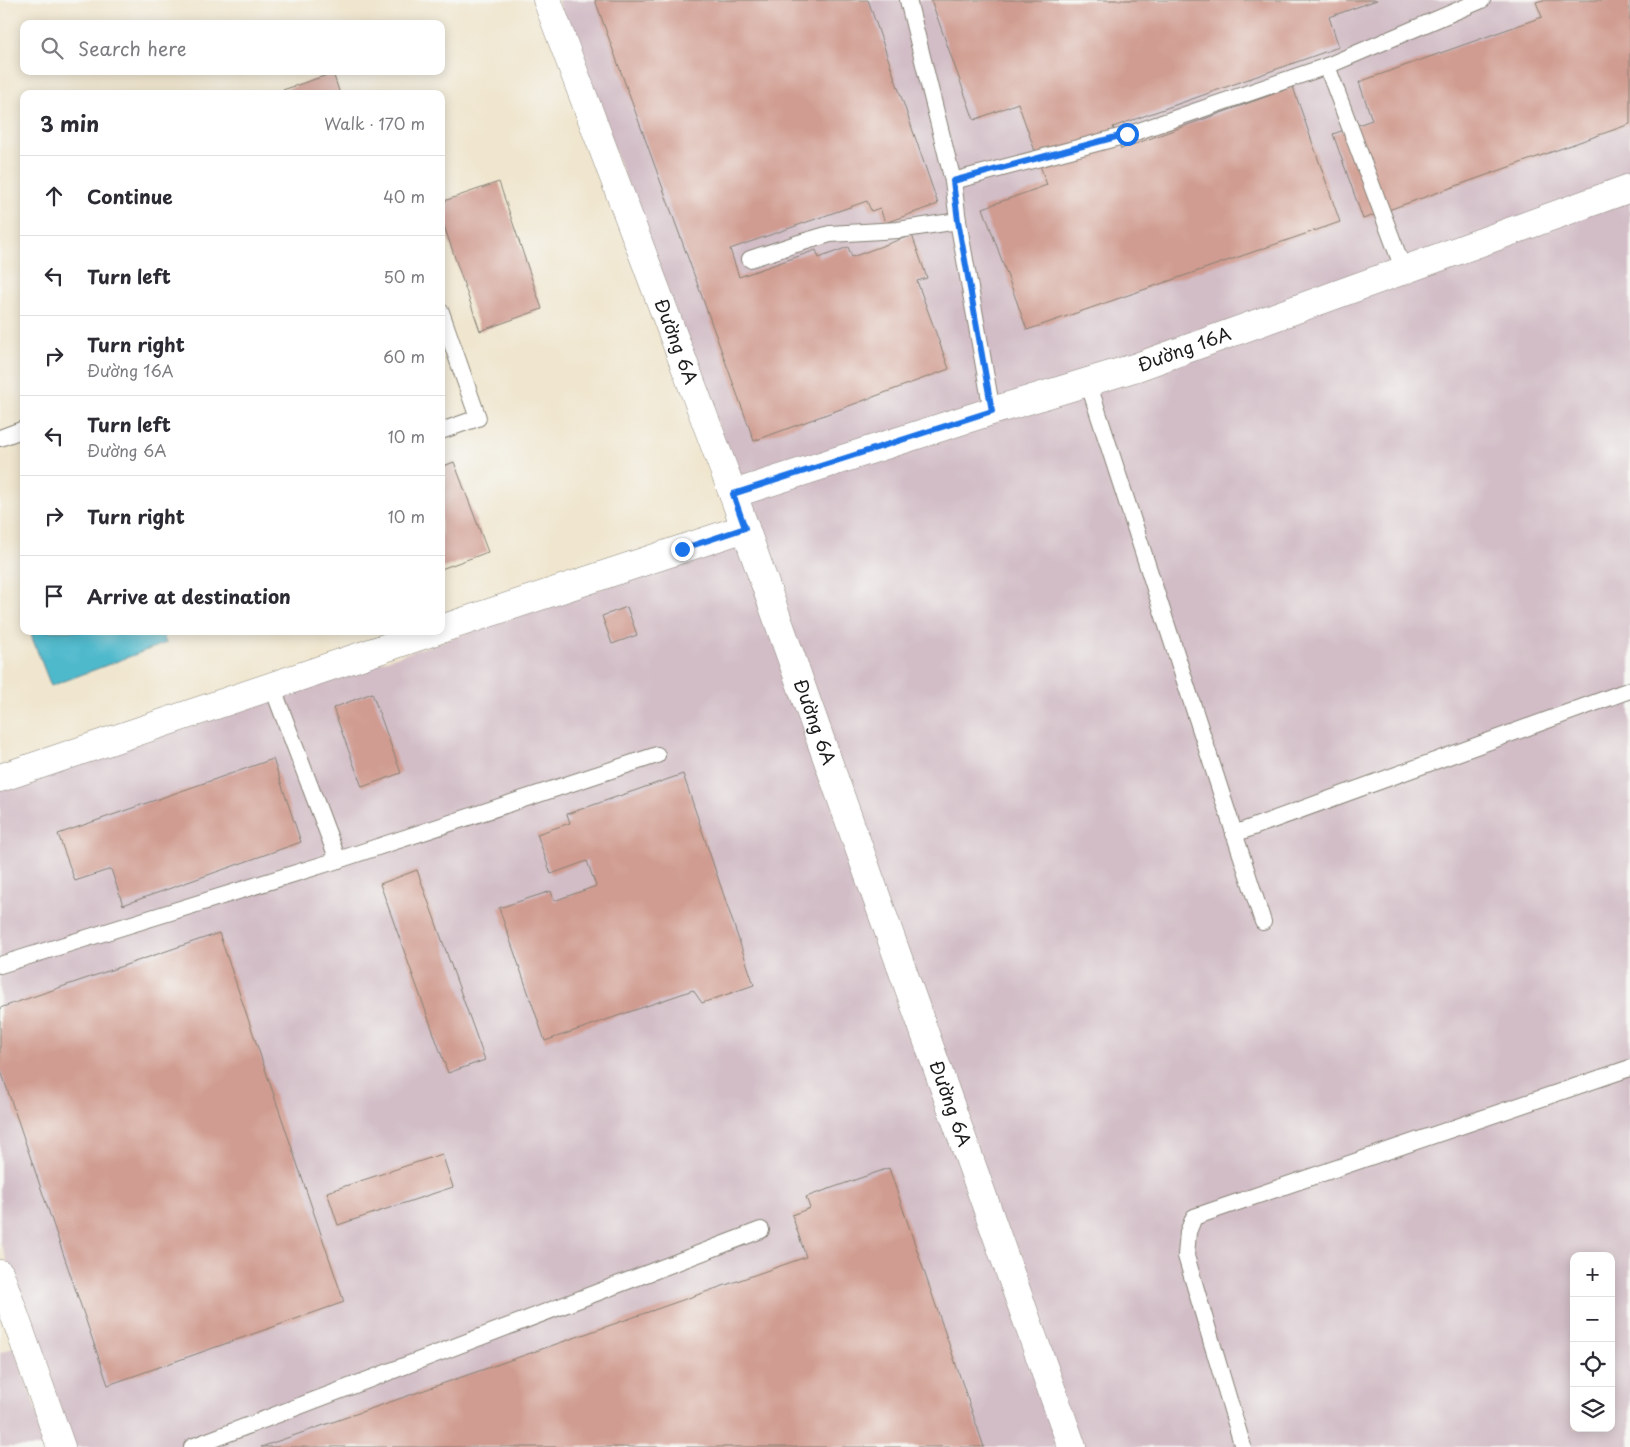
<!DOCTYPE html>
<meta charset="utf-8">
<style>
body{margin:0;font-family:"Playpen Sans",sans-serif;background:#f2f2f3;color:#2b2b33}
.controls{position:absolute;right:15px;bottom:15px;display:grid;overflow:hidden;border-radius:10px;box-shadow:0 2px 12px #0003}
.controls button{width:45px;height:45px;display:grid;place-items:center;padding:0;border:0;border-bottom:1px solid #e1e1e2;background:#fff;color:#2b2b33;font:25px sans-serif}
.stop{position:absolute;width:15px;height:15px;margin:-11px;border:4px solid #1a73e8;border-radius:50%;background:#fff}
.stop.end{background:#1a73e8;border-color:#fff;box-shadow:0 1px 5px #0008}
.list{margin:0;padding:0;list-style:none}
h2{display:flex;justify-content:space-between;align-items:center;height:65px;margin:0;padding:0 20px;font-size:21px}
h2 small{font-size:16px;font-weight:400;color:#7c7c81}
.list li{display:grid;grid-template-columns:32px 1fr auto;gap:15px;align-items:center;box-sizing:border-box;height:80px;padding:0 20px;border-top:1px solid #e1e1e2}
.list b{display:block;font-size:19px;white-space:nowrap}
.list p{margin:0;font-size:16px;white-space:nowrap;color:#7c7c81}
.list em{font-size:16px;font-style:normal;color:#7c7c81}
.icon{flex:none;width:28px;height:28px;fill:none;stroke:currentColor;stroke-width:2;stroke-linecap:round;stroke-linejoin:round}
.map{position:relative;flex:none;width:1630px;height:1447px;overflow:hidden}
.search{position:absolute;background:#fff;box-shadow:0 2px 12px #0003;left:20px;top:20px;width:425px;height:55px;display:flex;align-items:center;gap:12px;box-sizing:border-box;padding:0 18px;border-radius:10px;color:#7c7c81;font-size:19px}
.panel{position:absolute;background:#fff;box-shadow:0 2px 12px #0003;left:20px;top:90px;width:425px;height:545px;border-radius:10px}
.map>svg:first-child{display:block}
.industrial{fill:#d2bdc6;fill-rule:evenodd}
.water{fill:#4fb9cc;stroke:#366a74}
.building{fill:#d09b90}
.lines{fill:none;stroke-linecap:round;stroke-linejoin:round}
.service-casing{stroke:#868176;stroke-width:18}
.minor-casing{stroke:#868176;stroke-width:29}
.service{stroke:#fff;stroke-width:16}
.minor{stroke:#fff;stroke-width:28}
.route{stroke:#1a73e8;stroke-width:6}
.labels{text-anchor:middle;stroke-width:4;stroke-linejoin:round;paint-order:stroke}
.street-label{font-size:18px;fill:#1c1c1c;stroke:#f6f6f2}
</style>
<div class="map">
<svg width="1630" height="1447" viewBox="0 0 1630 1447">
<rect width="100%" height="100%" fill="#f6f6f2"/>
<filter id="ink" filterUnits="userSpaceOnUse"><feTurbulence type="fractalNoise" baseFrequency=".02" numOctaves="2"/><feDisplacementMap in="SourceGraphic" scale="10" xChannelSelector="R" yChannelSelector="G"/><feConvolveMatrix kernelMatrix="1 2 1 2 8 2 1 2 1" color-interpolation-filters="sRGB"/></filter>
<filter id="wash" filterUnits="userSpaceOnUse"><feTurbulence type="fractalNoise" baseFrequency=".0096" numOctaves="4" result="noise"/><feDisplacementMap in="SourceGraphic" scale="20" xChannelSelector="R" yChannelSelector="G"/><feGaussianBlur stdDeviation="1.12" result="paint"/><feColorMatrix in="noise" values="0 0 0 0 0 0 0 0 0 0 0 0 0 0 0 0 0 1.4 0 .05"/><feComposite in="paint" operator="in"/></filter>
<g filter="url(#wash)">
<rect width="100%" height="100%" fill="#f0e6cf"/>
<g class="industrial">
<path d="M558,0H1630V1447H73L0,1241V790L759,535ZM1574,1256H1611V1428H1574Z"/>
<polygon points="14,1347 49,1447 0,1447 0,1353"/>
</g>
<polygon class="water" points="41,631 161,631 166,643 51,686 31,635"/>
<g id="blocks">
<g class="building">
<polygon points="595,0 868,0 938,204 885,223 880,208 871,211 867,201 730,249 739,277 816,250 819,258 848,247 852,257 912,235 927,278 917,281 949,369 754,441"/>
<polygon points="931,0 1377,0 1329,17 1339,47 1113,127 1121,149 1293,87 1340,222 1027,330 983,208 1047,185 1018,103 974,120"/>
<polygon points="1543,0 1630,0 1630,124 1363,219 1333,134 1372,120 1359,82 1542,17 1536,2"/>
<polygon points="333,73 340,94 274,94 274,93"/>
<polygon points="499,182 542,309 480,331 441,217 441,202"/>
<polygon points="454,462 488,552 441,569 441,467"/>
<polygon points="627,607 637,635 612,644 602,616"/>
<polygon points="372,693 401,773 362,787 333,708"/>
<polygon points="273,759 301,842 123,905 111,869 75,881 58,834"/>
<polygon points="683,774 754,985 702,1003 693,990 545,1041 499,908 551,891 554,901 596,886 587,861 551,874 537,834 570,823 567,814"/>
<polygon points="417,870 485,1060 448,1073 380,884"/>
<polygon points="219,933 344,1302 108,1385 0,1068 0,1008"/>
<polygon points="442,1154 453,1187 338,1225 327,1192"/>
<polygon points="889,1168 984,1447 261,1447 806,1257 792,1215 810,1208 806,1197"/>
</g>
</g>
</g>
<g filter="url(#ink)">
<use href="#blocks" fill-opacity="0" stroke="#868176" stroke-width="1"/>
<g class="lines">
<defs>
<g id="service">
<polyline points="908,0 953,181 958,221 992,411"/>
<polyline points="1327,66 1404,271"/>
<polyline points="953,181 1127,135 1327,66 1482,0"/>
<polyline points="750,259 796,244 830,234 898,230 958,221"/>
<polyline points="441,312 478,418 441,431"/>
<polyline points="1088,382 1263,922"/>
<polyline points="0,438 24,429"/>
<polyline points="272,686 338,860"/>
<polyline points="1234,834 1630,690"/>
<polyline points="0,965 338,860 657,755"/>
<polyline points="192,1447 761,1230"/>
<polyline points="1243,1447 1186,1256 1188,1232 1194,1217 1630,1068"/>
</g>
<g id="minor">
<path id="s1" d="M547,0L733,494L1072,1447"/>
<path id="s2" d="M733,494L992,411L1137,367L1630,188"/>
<polyline points="441,629 745,528"/>
<polyline points="0,778 435,631"/>
<polyline points="0,1274 61,1447"/>
</g>
</defs>
<use href="#service" class="service-casing"/>
<use href="#minor" class="minor-casing"/>
<use href="#service" class="service"/>
<use href="#minor" class="minor"/>
</g>
</g>
<g class="lines" filter="url(#ink)">
<polyline class="route" points="682,549 745,528 733,494 992,411 958,221 953,181 1127,134"/>
</g>
<g class="labels">
<g class="street-label">
<text dy="6" stroke="none"><textPath href="#s1" startOffset="365">Đường 6A</textPath></text>
<text dy="6" stroke="none"><textPath href="#s2" startOffset="474">Đường 16A</textPath></text>
<text dy="6" stroke="none"><textPath href="#s1" startOffset="770">Đường 6A</textPath></text>
<text dy="6" stroke="none"><textPath href="#s1" startOffset="1175">Đường 6A</textPath></text>
</g>
</g>
</svg>
<div class="controls">
<button>+</button>
<button>−</button>
<button><svg class="icon" aria-label="locate" viewBox="0 0 24 24"><circle cx="12" cy="12" r="6"/><path d="M12 2v4M12 18v4M2 12h4M18 12h4"/></svg></button>
<button><svg class="icon" aria-label="layers" viewBox="0 0 24 24"><path d="M12 4l9 5-9 5-9-5zM3 14l9 5 9-5"/></svg></button>
</div>
<div class="stop" style="left:1127px;top:134px"></div>
<div class="stop end" style="left:682px;top:549px"></div>
<div class="search"><svg class="icon" aria-label="search" viewBox="0 0 24 24"><circle cx="10" cy="10" r="6"/><path d="M15 15l6 6"/></svg>Search here</div>
<section class="panel">
<h2>3 min<small>Walk · 170 m</small></h2>
<ul class="list">
<li><svg class="icon" aria-label="ahead" viewBox="0 0 24 24"><path d="M12 20V5M6 11l6-6 6 6"/></svg><div><b>Continue</b></div><em>40 m</em></li>
<li><svg class="icon" aria-label="left" viewBox="0 0 24 24"><path d="M17 20v-9H6M10 6l-5 5 5 5"/></svg><div><b>Turn left</b></div><em>50 m</em></li>
<li><svg class="icon" aria-label="right" viewBox="0 0 24 24"><path d="M7 20v-9h11M14 6l5 5-5 5"/></svg><div><b>Turn right</b><p>Đường 16A</p></div><em>60 m</em></li>
<li><svg class="icon" aria-label="left" viewBox="0 0 24 24"><path d="M17 20v-9H6M10 6l-5 5 5 5"/></svg><div><b>Turn left</b><p>Đường 6A</p></div><em>10 m</em></li>
<li><svg class="icon" aria-label="right" viewBox="0 0 24 24"><path d="M7 20v-9h11M14 6l5 5-5 5"/></svg><div><b>Turn right</b></div><em>10 m</em></li>
<li><svg class="icon" aria-label="arrive" viewBox="0 0 24 24"><path d="M6 21V4h12l-3 4 3 4H6"/></svg><div><b>Arrive at destination</b></div></li>
</ul>
</section>
</div>
